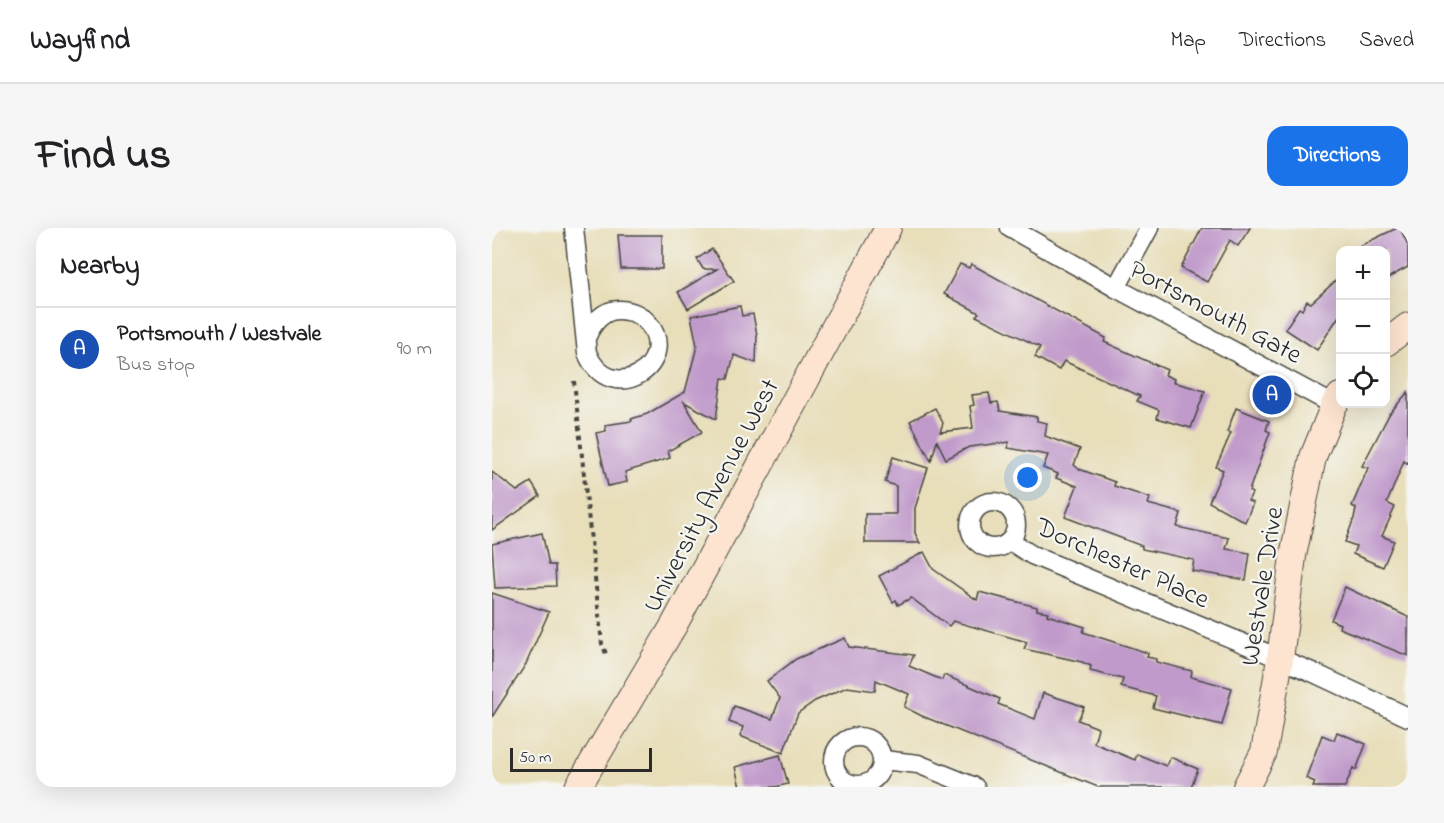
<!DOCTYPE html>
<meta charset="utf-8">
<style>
body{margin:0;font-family:"Indie Flower",sans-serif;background:#f6f6f6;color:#202124}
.controls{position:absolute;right:18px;top:18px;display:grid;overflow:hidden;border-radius:12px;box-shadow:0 6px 24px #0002}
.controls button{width:54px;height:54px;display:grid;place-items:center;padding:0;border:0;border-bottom:2px solid #e0e0e0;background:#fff;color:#202124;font:30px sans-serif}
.scale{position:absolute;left:18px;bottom:15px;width:142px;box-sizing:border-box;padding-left:6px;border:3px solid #2b2b2b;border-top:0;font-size:16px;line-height:21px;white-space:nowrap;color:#2b2b2b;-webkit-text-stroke:4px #f6f6f2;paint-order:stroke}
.you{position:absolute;left:536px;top:250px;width:21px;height:21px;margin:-15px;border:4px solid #fff;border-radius:50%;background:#1a73e8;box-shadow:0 0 0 9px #1a73e833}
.badge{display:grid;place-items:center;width:39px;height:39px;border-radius:50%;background:#1a73e8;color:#fff;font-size:20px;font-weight:700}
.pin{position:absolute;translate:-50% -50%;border:3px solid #fff;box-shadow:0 2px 6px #0006}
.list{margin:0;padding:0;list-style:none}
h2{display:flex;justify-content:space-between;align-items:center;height:78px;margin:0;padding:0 24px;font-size:26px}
h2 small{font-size:20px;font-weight:400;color:#757577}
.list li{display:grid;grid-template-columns:39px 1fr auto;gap:18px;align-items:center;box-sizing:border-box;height:84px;padding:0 24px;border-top:2px solid #e0e0e0}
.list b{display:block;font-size:22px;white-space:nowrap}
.list p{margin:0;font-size:20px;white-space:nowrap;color:#757577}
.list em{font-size:20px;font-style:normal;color:#757577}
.icon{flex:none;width:33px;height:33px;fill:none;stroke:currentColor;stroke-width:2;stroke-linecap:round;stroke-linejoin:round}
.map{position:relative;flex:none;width:916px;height:559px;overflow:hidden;border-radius:18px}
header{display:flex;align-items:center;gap:36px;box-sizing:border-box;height:84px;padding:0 30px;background:#fff;border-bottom:2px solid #e0e0e0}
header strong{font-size:28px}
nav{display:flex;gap:33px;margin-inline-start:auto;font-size:21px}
.intro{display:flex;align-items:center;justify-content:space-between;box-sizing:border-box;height:144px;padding:0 36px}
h1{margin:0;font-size:42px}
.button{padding:15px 27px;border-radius:18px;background:#1a73e8;color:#fff;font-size:21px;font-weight:700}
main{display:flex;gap:36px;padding:0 36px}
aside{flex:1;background:#fff;border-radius:18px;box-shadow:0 6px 24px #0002}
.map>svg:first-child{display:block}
.building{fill:#c09aca}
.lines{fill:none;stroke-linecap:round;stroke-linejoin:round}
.street-casing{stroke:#474640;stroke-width:21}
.secondary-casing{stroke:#474640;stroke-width:28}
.path{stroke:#474640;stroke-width:4;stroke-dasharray:4.5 4.5;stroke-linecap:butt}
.street{stroke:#fff;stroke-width:18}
.secondary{stroke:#fde4d1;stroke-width:26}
.labels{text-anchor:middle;stroke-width:4.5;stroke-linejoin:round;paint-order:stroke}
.street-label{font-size:27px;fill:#2b2b2b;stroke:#f6f6f2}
</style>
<header>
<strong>Wayfind</strong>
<nav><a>Map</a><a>Directions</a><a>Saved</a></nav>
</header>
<div class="intro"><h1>Find us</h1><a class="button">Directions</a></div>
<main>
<aside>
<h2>Nearby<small></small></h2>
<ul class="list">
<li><span class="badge" style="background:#1a4fb4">A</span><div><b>Portsmouth / Westvale</b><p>Bus stop</p></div><em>90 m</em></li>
</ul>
</aside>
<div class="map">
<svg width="916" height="559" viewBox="0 0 916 559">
<rect width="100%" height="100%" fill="#f6f6f2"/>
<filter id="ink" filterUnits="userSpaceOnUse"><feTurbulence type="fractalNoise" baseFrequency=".0167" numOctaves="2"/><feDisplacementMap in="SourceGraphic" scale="12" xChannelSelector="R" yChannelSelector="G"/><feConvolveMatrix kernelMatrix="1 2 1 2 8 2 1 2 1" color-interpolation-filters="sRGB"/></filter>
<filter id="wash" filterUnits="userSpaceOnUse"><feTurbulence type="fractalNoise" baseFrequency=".008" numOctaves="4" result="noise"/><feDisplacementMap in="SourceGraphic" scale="24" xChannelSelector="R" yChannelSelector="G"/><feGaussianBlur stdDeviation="1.35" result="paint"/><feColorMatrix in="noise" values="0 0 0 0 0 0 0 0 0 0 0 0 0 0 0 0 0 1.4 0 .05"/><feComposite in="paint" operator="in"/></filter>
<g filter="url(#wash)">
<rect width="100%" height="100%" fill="#e8deba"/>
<g id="blocks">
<g class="building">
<polygon points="710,0 758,0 746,18 738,12 715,54 689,40"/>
<polygon points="905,0 908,0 916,17 916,39 894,51 894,22 859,22"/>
<polygon points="126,7 170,7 170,41 129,41"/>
<polygon points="220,21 242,53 196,81 186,64 225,41 211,41 205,31"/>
<polygon points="468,36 477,40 479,36 614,110 612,114 675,142 673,147 682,151 681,154 713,163 699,200 665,190 667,182 645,173 648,168 572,133 567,142 543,129 548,119 484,88 487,85 452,66"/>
<polygon points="849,48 849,85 825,122 793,101 807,80 810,82 815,73 819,75"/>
<polygon points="248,78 250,88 261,86 265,107 264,135 242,127 236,151 230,150 224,191 192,174 210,204 176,223 178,230 133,244 135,254 116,258 104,205 114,203 113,197 140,193 139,191 155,186 193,164 205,118 199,88"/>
<polygon points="916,164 916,236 912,233 895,275 903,279 890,308 902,313 891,339 861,326 864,318 853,314 862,290 864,280 860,278 876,240 870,238 898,185"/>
<polygon points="497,165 499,175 506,174 508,183 545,189 545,193 555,195 553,208 588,221 582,237 587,241 623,254 622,258 658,270 656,276 689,285 685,299 737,310 734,321 758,325 754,352 700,343 702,332 650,321 650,318 573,289 585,258 564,250 566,246 551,240 556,227 516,220 517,214 477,219 454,231 445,213 439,233 418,193 443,180 451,195 448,204 481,200 478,178 482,177 480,167"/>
<polygon points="744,180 777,193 774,202 778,204 757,263 760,265 756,273 761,275 753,294 717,274 731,242 724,239 739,205 735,204"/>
<polygon points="401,229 436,240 423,280 423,305 428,315 373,315 373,286 404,286 404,258 393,254"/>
<polygon points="0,244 25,263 39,254 48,268 0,302"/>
<polygon points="50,305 57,337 63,337 64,358 3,360 0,316"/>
<polygon points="432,324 441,341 485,372 487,364 545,379 545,382 556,384 555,387 593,399 591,404 656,425 655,429 664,431 664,434 700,443 699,449 740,460 730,497 661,480 664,468 629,459 631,451 598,443 599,438 590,434 532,421 535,414 461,393 457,398 419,370 406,377 404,372 401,374 387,348"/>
<polygon points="853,359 916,389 916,428 847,400 848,396 839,392"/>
<polygon points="0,365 57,384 34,436 0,489"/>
<polygon points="353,410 357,419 422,427 417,438 450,452 452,447 508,471 506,476 543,491 551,465 582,475 592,479 586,492 606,500 602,515 643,532 645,526 674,538 678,529 706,541 699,559 606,559 430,488 412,479 417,466 384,452 383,463 355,459 323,473 306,485 291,525 248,508 251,499 237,494 242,478 280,491 288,470 275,453 304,431"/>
<polygon points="845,504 874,516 864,542 861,540 853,559 821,559 823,554 814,550 830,507 842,512"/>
<polygon points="288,527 296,556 283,559 248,559 243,539"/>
</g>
</g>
</g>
<g filter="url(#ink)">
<use href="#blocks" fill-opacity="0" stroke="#474640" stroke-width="1.5"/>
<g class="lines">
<defs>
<g id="street">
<path d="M82,0L95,125C119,182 189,135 156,95C148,86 140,83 128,82C111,81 100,96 94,110"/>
<polyline points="518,0 624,60 842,177"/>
<polyline points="624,60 657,0"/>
<circle cx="501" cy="297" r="23"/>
<polyline points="518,313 540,327 820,444 916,489"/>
<circle cx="366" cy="533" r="24"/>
<polyline points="391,532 426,536 483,559"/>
</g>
<g id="secondary">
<polyline points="894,115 916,98"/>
<polyline points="86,559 182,397 396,0"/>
<polyline points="754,559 772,524 788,431 801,328 821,229 842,177 848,168"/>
</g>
</defs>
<use href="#street" class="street-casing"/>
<use href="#secondary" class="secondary-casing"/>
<polyline class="path" points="82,153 110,416 115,428"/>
<use href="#street" class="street"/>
<use href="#secondary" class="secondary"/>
</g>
</g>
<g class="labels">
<g class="street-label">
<text transform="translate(724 83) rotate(28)" y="9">Portsmouth Gate</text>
<text transform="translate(218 267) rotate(-62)" y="9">University Avenue West</text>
<text transform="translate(631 334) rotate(24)" y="9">Dorchester Place</text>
<text transform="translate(769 358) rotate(-81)" y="9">Westvale Drive</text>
</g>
</g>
</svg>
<div class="controls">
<button>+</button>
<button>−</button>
<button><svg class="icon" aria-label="locate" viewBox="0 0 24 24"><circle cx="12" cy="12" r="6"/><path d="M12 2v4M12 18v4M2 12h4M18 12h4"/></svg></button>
</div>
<div class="scale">50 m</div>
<div class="you"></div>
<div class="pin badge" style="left:780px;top:167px;background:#1a4fb4">A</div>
</div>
</main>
